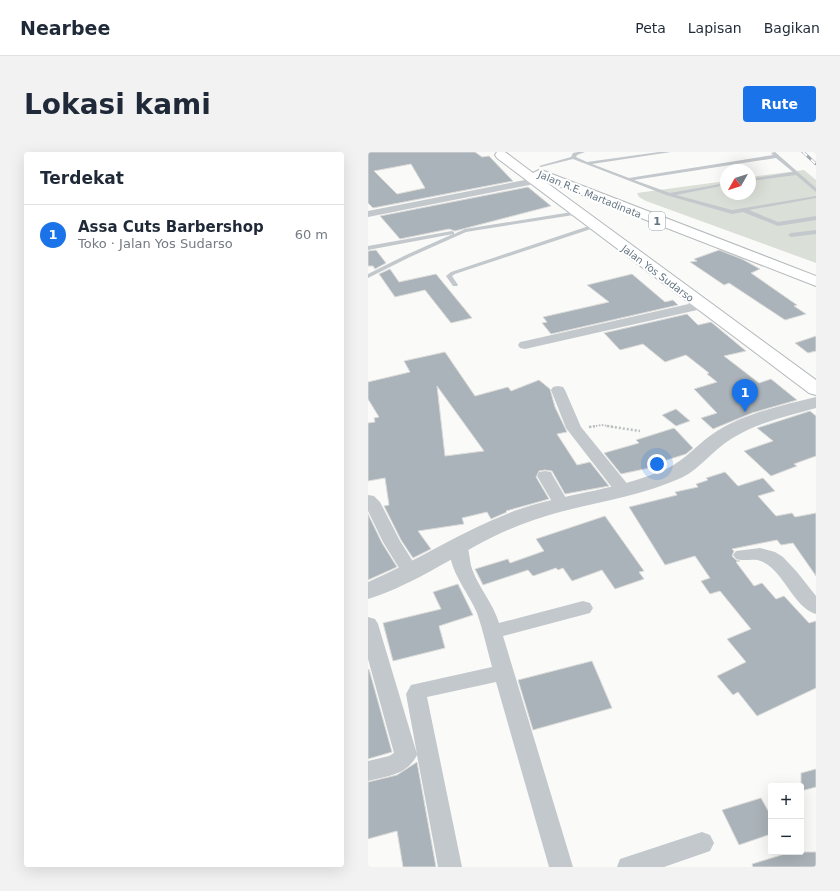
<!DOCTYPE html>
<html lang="id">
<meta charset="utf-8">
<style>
body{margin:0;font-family:"DejaVu Sans",sans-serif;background:#f2f2f3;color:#1f2937}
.controls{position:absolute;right:12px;bottom:12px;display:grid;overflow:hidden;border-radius:4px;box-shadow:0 4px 16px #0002}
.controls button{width:36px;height:36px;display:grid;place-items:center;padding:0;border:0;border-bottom:1px solid #e0e1e3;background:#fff;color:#1f2937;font:20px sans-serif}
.compass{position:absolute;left:352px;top:12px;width:36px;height:36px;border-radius:50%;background:#fff;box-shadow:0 4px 16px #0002;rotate:231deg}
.you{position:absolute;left:289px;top:312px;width:14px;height:14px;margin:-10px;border:3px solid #fff;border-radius:50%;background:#1a73e8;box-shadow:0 0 0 6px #1a73e833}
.badge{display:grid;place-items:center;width:26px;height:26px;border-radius:50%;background:#1a73e8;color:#fff;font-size:13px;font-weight:700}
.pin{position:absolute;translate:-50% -33px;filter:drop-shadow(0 1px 2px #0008)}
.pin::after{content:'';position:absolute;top:21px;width:14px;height:12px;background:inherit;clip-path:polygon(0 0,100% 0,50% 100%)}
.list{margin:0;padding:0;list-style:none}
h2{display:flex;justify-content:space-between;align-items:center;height:52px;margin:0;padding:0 16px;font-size:17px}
h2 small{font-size:13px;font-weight:400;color:#747a83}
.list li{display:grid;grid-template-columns:26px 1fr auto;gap:12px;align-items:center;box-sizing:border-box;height:60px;padding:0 16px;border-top:1px solid #e0e1e3}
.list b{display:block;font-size:15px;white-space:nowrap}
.list p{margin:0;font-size:13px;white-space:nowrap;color:#747a83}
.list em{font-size:13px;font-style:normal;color:#747a83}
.map{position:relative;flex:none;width:448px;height:715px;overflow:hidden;border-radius:4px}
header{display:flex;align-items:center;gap:24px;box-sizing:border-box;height:56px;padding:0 20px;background:#fff;border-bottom:1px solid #e0e1e3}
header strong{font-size:19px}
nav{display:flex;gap:22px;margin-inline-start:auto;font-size:14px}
.intro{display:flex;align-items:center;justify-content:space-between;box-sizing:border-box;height:96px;padding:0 24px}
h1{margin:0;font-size:28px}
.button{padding:10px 18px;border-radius:4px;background:#1a73e8;color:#fff;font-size:14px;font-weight:700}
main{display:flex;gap:24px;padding:0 24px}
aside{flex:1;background:#fff;border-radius:4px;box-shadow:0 4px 16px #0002}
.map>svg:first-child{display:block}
.green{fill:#dadfd7}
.building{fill:#aab3b9;stroke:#dcdcda;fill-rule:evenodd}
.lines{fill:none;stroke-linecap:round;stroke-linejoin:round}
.trunk-casing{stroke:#b4b9bd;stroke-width:2}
.path-far1{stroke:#bbbfc2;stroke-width:2;stroke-dasharray:1.5 1.5;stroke-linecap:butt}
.path{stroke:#bbbfc2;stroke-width:2.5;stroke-dasharray:2 2;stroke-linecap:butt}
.service{fill:#c3c8cc;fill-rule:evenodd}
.minor{fill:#c3c8cc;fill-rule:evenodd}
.tertiary{fill:#c3c8cc;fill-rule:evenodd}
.trunk{fill:#fff;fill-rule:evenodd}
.rail-casing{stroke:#a2aab0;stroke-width:3}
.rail{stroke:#fff;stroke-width:2;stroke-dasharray:5.5;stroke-linecap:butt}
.labels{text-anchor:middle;stroke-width:4;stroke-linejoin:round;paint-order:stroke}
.far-street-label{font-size:10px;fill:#657683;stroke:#fff}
.shield{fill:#fff;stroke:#939fa8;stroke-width:1}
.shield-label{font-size:11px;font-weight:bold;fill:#657683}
</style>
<header>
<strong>Nearbee</strong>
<nav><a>Peta</a><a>Lapisan</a><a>Bagikan</a></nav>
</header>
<div class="intro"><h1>Lokasi kami</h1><a class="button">Rute</a></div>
<main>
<aside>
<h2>Terdekat<small></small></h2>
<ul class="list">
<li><span class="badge">1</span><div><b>Assa Cuts Barbershop</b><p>Toko · Jalan Yos Sudarso</p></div><em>60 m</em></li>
</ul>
</aside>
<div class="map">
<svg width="448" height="715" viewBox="0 0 448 715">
<rect width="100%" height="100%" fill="#fafaf8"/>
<polygon class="green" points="436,18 448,28 448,111 278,49 271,45 269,41 358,29 358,42 382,42 382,25"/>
<g class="building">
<path d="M0,0H107L114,5L121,4L145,29L5,56L0,51ZM43,12L57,36L29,42L6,19Z"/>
<polygon points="160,35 183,54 87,79 81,77 32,87 12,64"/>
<polygon points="8,98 18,111 7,117 5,114 0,114 0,99"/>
<polygon points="351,98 374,107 392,117 383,121 429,153 426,154 438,162 417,168 361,131 356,133 322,110 329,109 326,107"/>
<polygon points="22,117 31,130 68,122 104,166 83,171 57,138 27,145 11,122"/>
<polygon points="264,122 297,150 305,148 310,153 183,182 174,171 179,170 175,165 241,150 219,133"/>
<polygon points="319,162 330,173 343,170 378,199 356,204 391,231 403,227 429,248 384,261 345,277 333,266 349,261 326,237 349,230 339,222 341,221 318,203 297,210 275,192 252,198 236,181"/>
<polygon points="448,184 448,199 440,201 427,191"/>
<path d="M77,200L107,244L140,235L143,239L171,228L182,237L187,255L199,280L189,282L209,313L222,310L241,334L197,342L184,319L177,318L171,319L168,325L181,347L138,359L139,360L123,367L119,360L94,366L96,372L50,379L63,397L45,406L33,388L16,354L21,353L17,326L0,329V271L7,270L6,266L11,265L0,247V230L42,220L36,209ZM69,234L116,299L77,304Z"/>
<polygon points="308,257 322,269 308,274 294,263"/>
<polygon points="442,259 448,264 448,304 426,312 429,314 403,324 376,299 405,289 389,276"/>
<polygon points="306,276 325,296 318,302 280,314 281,316 253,322 236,301 271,291 268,288"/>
<polygon points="357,320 370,334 395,326 407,339 390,344 408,364 424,361 427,365 448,361 448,424 425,391 413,393 409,388 364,397 366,399 364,404 368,408 372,409 368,410 386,434 394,431 408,447 416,444 441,471 448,469 448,536 389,564 370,540 365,543 349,524 378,510 359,487 383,477 352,439 342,442 333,429 342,426 327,404 297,413 261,355 309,343 307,340 330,335 328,332 340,328 338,326"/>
<polygon points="0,362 14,391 29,415 0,428"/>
<polygon points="237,364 276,419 271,420 276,427 247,437 234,418 204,429 195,416 190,418 188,416 165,424 160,418 115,433 107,417 140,407 142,411 176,399 168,387"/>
<polygon points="90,432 105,463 71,474 77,496 25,509 15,471 73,457 65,440"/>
<polygon points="224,509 244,556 165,578 150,528"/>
<polygon points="1,517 24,600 0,607 0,518"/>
<polygon points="49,610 68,715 35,715 29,679 0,687 0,630 29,623"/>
<polygon points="448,617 448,635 433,639 433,621"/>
<polygon points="393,646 403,664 403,682 371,693 354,658"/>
<polygon points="423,700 448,700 448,715 385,715 384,712"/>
</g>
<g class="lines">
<defs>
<polygon id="trunk" points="129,0 137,0 165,21 171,18 176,19 448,124 448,134 175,28 448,228 448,243 441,241 129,6 127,3"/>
</defs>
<use href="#trunk" class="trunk-casing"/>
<polyline class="path-far1" points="222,275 234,273 246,275"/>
<g class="path">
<polyline points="239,274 272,279"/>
<polyline points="221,275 228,274"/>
</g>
<g class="service">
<polygon points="210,0 217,0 209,3 208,5 219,10 291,0 303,0 224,12 261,26 405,3 403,1 407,0 448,36 448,40 428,23 382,29 382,27 425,20 408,6 266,28 302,41 358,31 358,33 308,43 364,58 448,44 448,46 381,58 410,70 448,64 448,68 410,74 375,60 364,62 298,43 205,7 173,15 171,14 203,5 205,1"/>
<polygon points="210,59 213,61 212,62 98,80 42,105 0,126 0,122 38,103 85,82 0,98 0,94 84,79 86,80 86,82 97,77"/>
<polygon points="227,72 230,74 229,75 87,122 84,124 90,133 89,134 85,134 78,124 83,120"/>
<polygon points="448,78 448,82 423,85 420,83 423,81"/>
</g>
<g class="minor">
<polygon points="167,26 172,29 171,31 0,65 0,59"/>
<polygon points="334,149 338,150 340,153 338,156 157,197 152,196 150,193 152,190 157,189"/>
<polygon points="190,234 195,235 197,238 213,275 261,334 263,338 261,342 255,343 249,342 198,276 183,238 185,235"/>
<polygon points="177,319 183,320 185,324 202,353 200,357 194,359 188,357 186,353 169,324 171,320"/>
<polygon points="0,343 6,344 12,350 32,389 51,419 48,424 42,425 36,424 15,390 0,359"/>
<path d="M91,388L97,390C102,397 101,408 104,417C111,436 125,451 131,471L215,449L222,451L225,456L222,461L135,484L205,715H181L128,530L59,545L94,715H70L49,603C39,623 20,624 0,629V609L21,604L26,601L0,507V465L7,467L10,472L49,602L38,542L43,533L124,515C119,497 115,478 109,461C102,442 73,409 85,390Z"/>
<path d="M392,396L407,400L415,405L429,420L448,444V462C425,455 417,421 395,410C387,405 377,410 368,407L365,403L368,399Z"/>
<polygon points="334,680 342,683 346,691 342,699 296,715 249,715 252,707"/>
</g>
<path class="tertiary" d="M448,245V256C419,264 388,271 363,287C345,298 332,317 313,326C262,349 204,352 152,373C100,393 53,431 0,447V430C53,407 101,374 155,356C202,341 253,337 298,317C318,308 331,290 349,279C378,261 415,253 448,245Z"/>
<use href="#trunk" class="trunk"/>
<defs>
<polyline id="rail" points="435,0 448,12"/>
</defs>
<use href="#rail" class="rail-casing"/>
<use href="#rail" class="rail"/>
</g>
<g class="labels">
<g class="far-street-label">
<text transform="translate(222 42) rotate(22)" y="4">Jalan R.E. Martadinata</text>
<text transform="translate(290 121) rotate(37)" y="4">Jalan Yos Sudarso</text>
</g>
<rect class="shield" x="281" y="60" width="16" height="18" rx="3"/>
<g class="shield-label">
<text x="289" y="73">1</text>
</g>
</g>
</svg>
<div class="controls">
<button>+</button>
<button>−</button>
</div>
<svg class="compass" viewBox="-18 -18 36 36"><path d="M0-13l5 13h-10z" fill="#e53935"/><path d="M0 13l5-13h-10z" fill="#747a83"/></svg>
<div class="you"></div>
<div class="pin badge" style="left:377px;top:260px">1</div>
</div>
</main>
